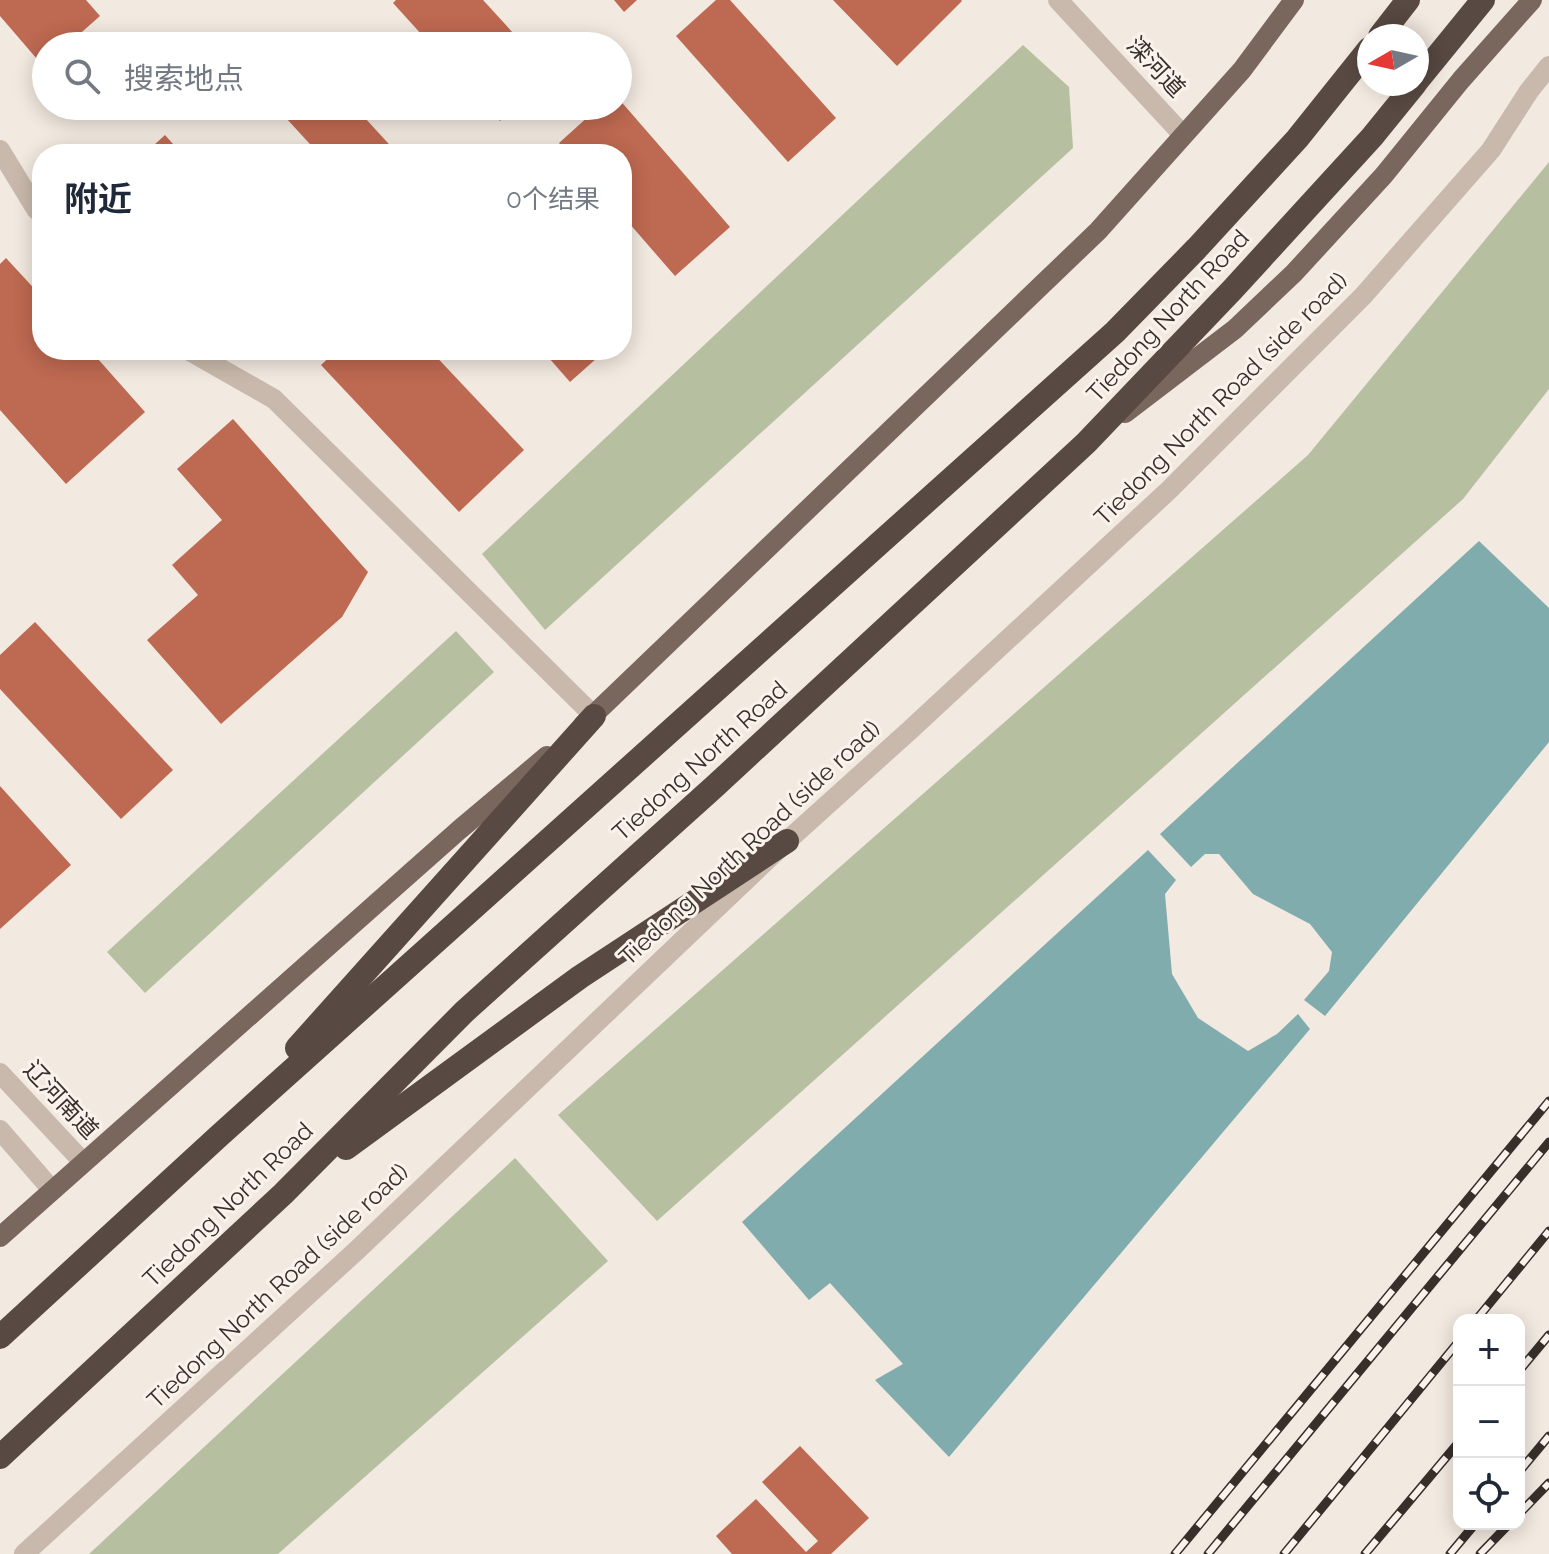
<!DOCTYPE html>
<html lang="zh">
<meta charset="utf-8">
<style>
body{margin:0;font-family:Raleway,"Noto Sans SC",sans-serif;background:#f6f6f7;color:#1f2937}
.controls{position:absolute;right:24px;bottom:24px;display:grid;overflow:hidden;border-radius:16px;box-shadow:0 4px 20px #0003}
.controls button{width:72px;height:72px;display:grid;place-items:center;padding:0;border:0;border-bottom:2px solid #e0e1e3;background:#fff;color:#1f2937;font:40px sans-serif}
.compass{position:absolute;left:1357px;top:24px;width:72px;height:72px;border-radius:50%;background:#fff;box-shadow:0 4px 20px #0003;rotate:261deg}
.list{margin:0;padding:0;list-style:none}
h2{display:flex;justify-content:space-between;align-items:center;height:104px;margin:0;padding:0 32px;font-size:34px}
h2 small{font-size:26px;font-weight:400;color:#747a83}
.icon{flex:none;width:44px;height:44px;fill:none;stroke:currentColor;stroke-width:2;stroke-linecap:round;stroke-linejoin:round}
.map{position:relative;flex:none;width:1549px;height:1554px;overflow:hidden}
.search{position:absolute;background:#fff;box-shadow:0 4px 20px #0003;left:32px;top:32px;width:600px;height:88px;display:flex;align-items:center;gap:20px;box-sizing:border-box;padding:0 28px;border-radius:44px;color:#747a83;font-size:30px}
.panel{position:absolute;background:#fff;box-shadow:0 4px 20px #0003;left:32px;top:144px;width:600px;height:216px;border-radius:32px}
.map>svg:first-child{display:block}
.green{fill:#b6c0a1}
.water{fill:#81acad}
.building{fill:#be6951}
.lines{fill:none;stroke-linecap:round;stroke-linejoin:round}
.minor{stroke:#c9b9ac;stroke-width:20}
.major{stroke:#79665d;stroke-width:20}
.highway{stroke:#584942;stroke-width:24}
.rail-casing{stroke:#382f2b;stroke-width:9}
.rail{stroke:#f9f3ec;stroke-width:6;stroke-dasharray:18;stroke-linecap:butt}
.labels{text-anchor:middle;stroke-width:6;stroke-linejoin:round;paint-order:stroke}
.street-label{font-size:24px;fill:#382f2b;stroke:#f9f3ec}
</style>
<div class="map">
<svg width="1549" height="1554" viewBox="0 0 1549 1554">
<rect width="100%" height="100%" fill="#f2e9e0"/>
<g class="green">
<polygon points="1023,45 1069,87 1073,148 545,630 482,554"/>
<polygon points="1549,162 1549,389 1463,499 657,1221 558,1115 1308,455"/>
<polygon points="456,631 494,672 145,993 107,952"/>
<polygon points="515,1158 608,1261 278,1554 89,1554"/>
</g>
<g class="water">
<polygon points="1479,541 1549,608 1549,742 1325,1016 1304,1000 1329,971 1332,952 1310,924 1253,894 1219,854 1205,854 1191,867 1160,834"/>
<polygon points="1148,850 1176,880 1165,894 1172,974 1198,1018 1248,1051 1277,1034 1298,1014 1310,1029 949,1457 875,1380 903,1364 830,1283 809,1300 742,1222"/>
</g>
<g class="building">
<polygon points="0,0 86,0 100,16 66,46 46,46 46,64 43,66 0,16"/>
<polygon points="396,0 483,0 525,46 432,46 393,3"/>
<polygon points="614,0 637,0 624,12"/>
<polygon points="716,0 730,0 836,118 788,162 676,36"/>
<polygon points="833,0 961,0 962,1 897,66"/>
<polygon points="618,98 730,227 675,276 622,215 622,154 568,154 559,143 600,106 618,106"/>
<polygon points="275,106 354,106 398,154 319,154"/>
<polygon points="487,106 517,106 500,121"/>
<polygon points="165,135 182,154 144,154"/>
<polygon points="6,258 42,297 42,350 90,350 145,412 66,484 0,410 0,264"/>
<polygon points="622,316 632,327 622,336"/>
<polygon points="337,350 430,350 524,450 459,512 321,365"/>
<polygon points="542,350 606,350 570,382"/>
<polygon points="233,419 368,572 342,617 221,724 147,640 198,595 172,565 222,520 177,469"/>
<polygon points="35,622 173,770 121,819 0,689 0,655"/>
<polygon points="0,786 71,865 0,929"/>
<polygon points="800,1446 869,1518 831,1554 732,1554 716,1536 756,1499 806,1552 818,1541 762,1482"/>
</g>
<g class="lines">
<g class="minor">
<polyline points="1058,0 1183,135"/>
<polyline points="0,150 36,209 42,215"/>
<polyline points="188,350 274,399 594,716"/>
<polyline points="0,1073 83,1162"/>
<polyline points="0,1130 52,1190"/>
<polyline points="24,1554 355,1252 787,841 909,731 1169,490 1363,296 1491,150 1529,91 1549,66"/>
</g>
<g class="major">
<polyline points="1125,413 1235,329 1294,273 1384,175 1461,80 1532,0"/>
<polyline points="583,725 1098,231 1242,70 1294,0"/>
<polyline points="0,1237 459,830 547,756"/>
</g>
<g class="highway">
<polyline points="1380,36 1408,0"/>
<polyline points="1417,81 1483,0"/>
<polyline points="297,1048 594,716"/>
<polyline points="346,1148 580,977 787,841"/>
<polyline points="0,1337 220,1135 1115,332 1197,248 1297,139 1369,49"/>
<polyline points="0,1457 283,1194 464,1012 714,787 1086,443 1233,289 1372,137 1415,84"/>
</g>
<defs>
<g id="rail">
<polyline points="1476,1320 1549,1231"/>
<polyline points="1519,1371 1549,1335"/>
<polyline points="1519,1472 1549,1436"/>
<polyline points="1519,1514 1549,1483"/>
<polyline points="1175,1554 1549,1101"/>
<polyline points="1208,1554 1549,1142"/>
<polyline points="1284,1554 1459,1341"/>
<polyline points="1365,1554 1459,1442"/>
<polyline points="1450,1554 1475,1524"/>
<polyline points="1480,1554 1509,1524"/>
</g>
</defs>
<use href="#rail" class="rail-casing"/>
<use href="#rail" class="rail"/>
</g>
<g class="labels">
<g class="street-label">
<text transform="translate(1156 67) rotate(47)" y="8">滦河道</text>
<text transform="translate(1168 316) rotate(-47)" y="8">Tiedong North Road</text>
<text transform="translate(1221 399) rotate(-45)" y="8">Tiedong North Road (side road)</text>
<text transform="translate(700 761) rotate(-42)" y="8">Tiedong North Road</text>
<text transform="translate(750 843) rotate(-43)" y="8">Tiedong North Road (side road)</text>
<text transform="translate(61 1100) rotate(47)" y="8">辽河南道</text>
<text transform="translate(228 1205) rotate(-44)" y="8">Tiedong North Road</text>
<text transform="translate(278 1286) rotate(-43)" y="8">Tiedong North Road (side road)</text>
</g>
</g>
</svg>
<div class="controls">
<button>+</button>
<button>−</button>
<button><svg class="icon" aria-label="locate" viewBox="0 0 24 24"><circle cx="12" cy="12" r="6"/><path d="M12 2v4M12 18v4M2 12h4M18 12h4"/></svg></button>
</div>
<svg class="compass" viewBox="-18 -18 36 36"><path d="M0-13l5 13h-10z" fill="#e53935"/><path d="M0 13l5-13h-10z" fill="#747a83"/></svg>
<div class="search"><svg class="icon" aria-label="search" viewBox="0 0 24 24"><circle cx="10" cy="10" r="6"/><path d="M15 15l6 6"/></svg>搜索地点</div>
<section class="panel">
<h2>附近<small>0个结果</small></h2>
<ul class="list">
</ul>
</section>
</div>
